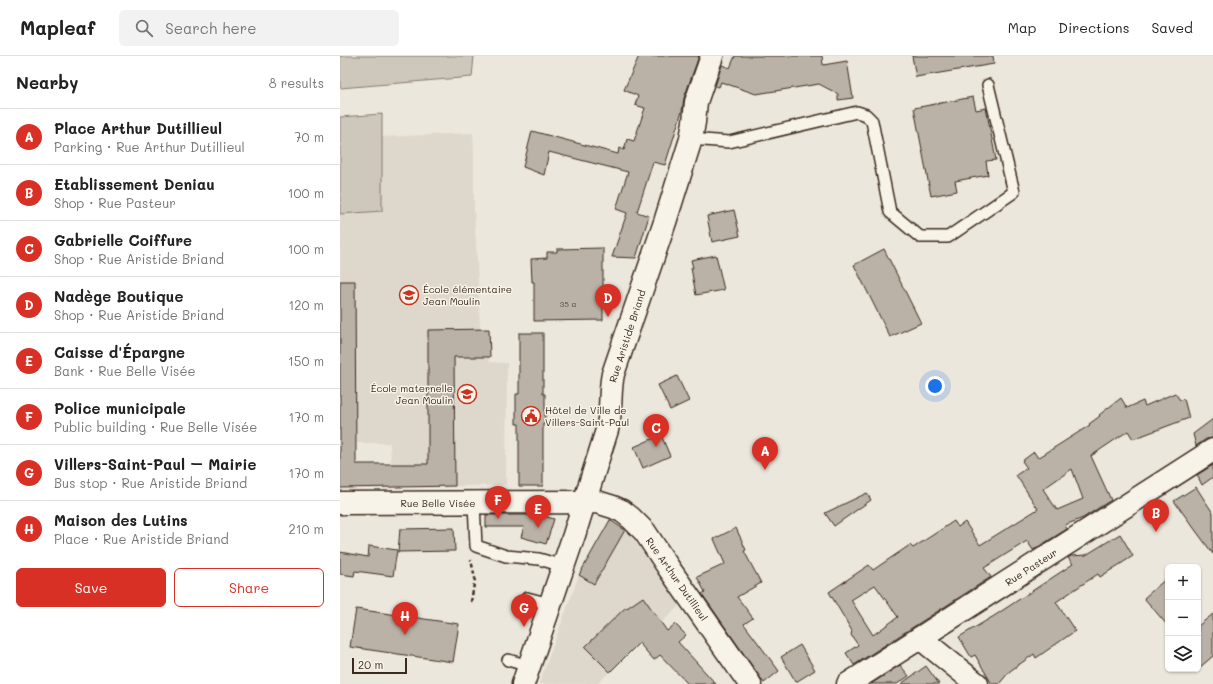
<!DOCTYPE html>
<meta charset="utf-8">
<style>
body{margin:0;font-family:Mali,sans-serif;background:#f2f2f2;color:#222}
.controls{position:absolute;right:12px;bottom:12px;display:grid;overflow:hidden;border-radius:6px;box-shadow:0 1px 3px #0004}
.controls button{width:36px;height:36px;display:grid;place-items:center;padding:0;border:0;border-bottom:1px solid #e0e0e0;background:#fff;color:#222;font:20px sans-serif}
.scale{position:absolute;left:12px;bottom:10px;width:55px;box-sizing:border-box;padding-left:4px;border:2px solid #3b2a1e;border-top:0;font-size:11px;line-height:14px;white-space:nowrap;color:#3b2a1e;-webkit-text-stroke:3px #f7f3e8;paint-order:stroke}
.you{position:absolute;left:595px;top:330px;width:14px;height:14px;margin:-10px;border:3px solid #fff;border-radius:50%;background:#1a73e8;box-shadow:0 0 0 6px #1a73e833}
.badge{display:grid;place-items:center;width:26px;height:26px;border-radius:50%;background:#d93025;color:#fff;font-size:13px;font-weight:700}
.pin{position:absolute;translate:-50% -33px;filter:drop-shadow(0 1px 2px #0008)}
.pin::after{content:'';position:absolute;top:21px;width:14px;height:12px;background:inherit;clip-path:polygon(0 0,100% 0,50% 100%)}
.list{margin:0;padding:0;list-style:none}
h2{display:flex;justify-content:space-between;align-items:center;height:52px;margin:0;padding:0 16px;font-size:17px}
h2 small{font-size:13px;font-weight:400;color:#767676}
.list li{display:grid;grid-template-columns:26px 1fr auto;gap:12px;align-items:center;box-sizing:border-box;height:56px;padding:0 16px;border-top:1px solid #e0e0e0}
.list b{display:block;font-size:15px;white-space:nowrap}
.list p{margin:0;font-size:13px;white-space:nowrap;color:#767676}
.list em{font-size:13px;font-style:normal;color:#767676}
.actions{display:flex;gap:8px;padding:12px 16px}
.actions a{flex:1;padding:9px 0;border:1px solid #d93025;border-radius:6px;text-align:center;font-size:14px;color:#d93025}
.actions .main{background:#d93025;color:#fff}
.icon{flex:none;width:22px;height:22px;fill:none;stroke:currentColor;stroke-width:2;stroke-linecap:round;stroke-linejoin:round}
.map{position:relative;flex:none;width:873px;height:628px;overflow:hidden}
header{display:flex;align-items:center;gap:24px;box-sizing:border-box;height:56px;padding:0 20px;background:#fff;border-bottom:1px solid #e0e0e0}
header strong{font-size:19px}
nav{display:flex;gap:22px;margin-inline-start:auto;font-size:14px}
.search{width:280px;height:36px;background:#f2f2f2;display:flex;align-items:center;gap:10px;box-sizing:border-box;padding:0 14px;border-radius:6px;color:#767676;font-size:15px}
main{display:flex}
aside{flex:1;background:#fff}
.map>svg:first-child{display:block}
.built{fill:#ddd7cc}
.green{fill:#cec8bc;stroke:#84796d}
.building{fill:#bab2a7;stroke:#3b2a1e;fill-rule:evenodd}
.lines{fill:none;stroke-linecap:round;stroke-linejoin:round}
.lane-casing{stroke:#3b2a1e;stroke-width:14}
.street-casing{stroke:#3b2a1e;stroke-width:25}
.path{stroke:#3b2a1e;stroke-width:2.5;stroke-dasharray:4 3;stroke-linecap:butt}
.lane{stroke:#f7f3e8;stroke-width:11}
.street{stroke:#f7f3e8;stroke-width:22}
.labels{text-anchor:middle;stroke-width:3;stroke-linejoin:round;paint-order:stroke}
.number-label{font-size:8px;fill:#5b4c40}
.poi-label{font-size:10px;fill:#3b2a1e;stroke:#f7f3e8;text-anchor:start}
.street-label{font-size:10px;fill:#3b2a1e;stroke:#f7f3e8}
</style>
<header>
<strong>Mapleaf</strong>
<div class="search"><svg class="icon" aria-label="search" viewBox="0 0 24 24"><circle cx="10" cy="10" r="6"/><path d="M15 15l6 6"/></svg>Search here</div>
<nav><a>Map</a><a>Directions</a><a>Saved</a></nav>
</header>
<main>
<aside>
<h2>Nearby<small>8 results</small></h2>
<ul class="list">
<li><span class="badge">A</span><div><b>Place Arthur Dutillieul</b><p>Parking · Rue Arthur Dutillieul</p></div><em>70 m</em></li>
<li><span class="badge">B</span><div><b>Etablissement Deniau</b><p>Shop · Rue Pasteur</p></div><em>100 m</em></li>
<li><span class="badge">C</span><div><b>Gabrielle Coiffure</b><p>Shop · Rue Aristide Briand</p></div><em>100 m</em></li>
<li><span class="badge">D</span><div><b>Nadège Boutique</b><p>Shop · Rue Aristide Briand</p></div><em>120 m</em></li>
<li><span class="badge">E</span><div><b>Caisse d'Épargne</b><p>Bank · Rue Belle Visée</p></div><em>150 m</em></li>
<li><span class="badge">F</span><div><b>Police municipale</b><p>Public building · Rue Belle Visée</p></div><em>170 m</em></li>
<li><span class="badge">G</span><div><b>Villers-Saint-Paul – Mairie</b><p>Bus stop · Rue Aristide Briand</p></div><em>170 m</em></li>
<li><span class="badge">H</span><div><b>Maison des Lutins</b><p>Place · Rue Aristide Briand</p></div><em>210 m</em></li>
</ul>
<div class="actions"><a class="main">Save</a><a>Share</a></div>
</aside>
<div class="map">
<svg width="873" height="628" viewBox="0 0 873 628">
<rect width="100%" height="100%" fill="#ece7dc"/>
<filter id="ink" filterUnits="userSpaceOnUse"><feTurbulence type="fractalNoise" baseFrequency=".025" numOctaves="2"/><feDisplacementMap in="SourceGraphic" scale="8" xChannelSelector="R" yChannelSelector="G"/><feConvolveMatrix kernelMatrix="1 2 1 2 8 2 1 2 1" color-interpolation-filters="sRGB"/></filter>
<g filter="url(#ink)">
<g class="built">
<polygon points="133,77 134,96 134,153 137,204 140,273 149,273 149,306 167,307 166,429 88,431 88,408 51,408 50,387 0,387 0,158 42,155 41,81"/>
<polygon points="270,464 286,473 341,548 257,628 199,628 239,519"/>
</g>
<g class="green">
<polygon points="0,0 134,0 132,21 0,32"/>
<polygon points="42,58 42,155 0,158 0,61"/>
</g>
<g class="building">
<polygon points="299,0 359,0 344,42 342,55 325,109 313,106 297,156 309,160 296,202 272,201 287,157 276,153 288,116 209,96 204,119 183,111 192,75 278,98 279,92 284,94 287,83 294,85 305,52 295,49 298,40 284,34"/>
<polygon points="395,0 482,0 483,9 507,5 513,42 498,44 498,38 479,28 416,38 381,26 379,31 375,30 382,9 390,12"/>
<polygon points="572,0 653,0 654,8 576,21"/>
<polygon points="633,41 636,54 646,52 656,104 646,105 648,119 615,125 617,135 591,140 574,52"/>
<polygon points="394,154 400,180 372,186 367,160"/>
<polygon points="263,192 263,264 194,265 194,226 192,226 191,203 207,202 207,196 217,196 217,193"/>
<polygon points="544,193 581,267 550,281 514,209"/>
<polygon points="376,199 384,234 356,239 351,212 353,212 351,204"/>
<polygon points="0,225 15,225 16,408 88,408 88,274 149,273 150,301 114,301 115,430 0,432"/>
<polygon points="179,277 203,277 203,338 205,338 205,368 203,368 203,430 179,430 179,368 176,368 176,338 179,338"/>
<polygon points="337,320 349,345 330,354 318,329"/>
<path d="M835,337L840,344L844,343L849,362L793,383L788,375L751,400L771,444L743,462L725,469L727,473L693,494L687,485L644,512L651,521L514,609L506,597L518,589L511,579L512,575L489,536L529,509L533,514L570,489L573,492L614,465L618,471L625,466L640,489L698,453L676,419L687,412L682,405L694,396L698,402L750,369L749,368L760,360L759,359L781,342L787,352L803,345L805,350ZM732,413L743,443L717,454L703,433ZM535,529L558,561L533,579L511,544Z"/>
<polygon points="873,363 873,382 866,383 856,390 853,378"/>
<polygon points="321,379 330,400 303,412 294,391"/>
<polygon points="873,409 873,421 862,429 857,419"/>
<polygon points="856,431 873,457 873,498 834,445"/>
<polygon points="527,437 531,444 494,470 485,457"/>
<polygon points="146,459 200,459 214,463 206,488 181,481 184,471 146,471"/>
<polygon points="270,464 285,474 254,528 239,519"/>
<polygon points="114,472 115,495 58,496 60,473"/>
<polygon points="396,472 406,494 404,495 421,527 397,541 413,562 404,568 439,615 424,627 362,538 365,536 357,521 385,508 374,483"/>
<polygon points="780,478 793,500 760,521 758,518 716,546 735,575 696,602 694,598 670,615 659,628 652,628 635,599 631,601 619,581 654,560 733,508 728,502 731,500 746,499"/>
<polygon points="29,490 57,494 53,520 15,515 14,520 0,518 0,496 28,501"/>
<polygon points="828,521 828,570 804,542"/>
<polygon points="303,541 327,575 335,568 346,579 338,586 376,628 348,628 320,599 314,604 299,587 270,616 245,591 286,551 287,552"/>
<polygon points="16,553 119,568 113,606 10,591"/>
<polygon points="873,558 873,600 858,613 858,570"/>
<polygon points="460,589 475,614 456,626 441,601"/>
<polygon points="560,609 569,620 557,628 531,628"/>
<polygon points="586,610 599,628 561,628"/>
</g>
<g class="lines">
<defs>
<g id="lane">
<polyline points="351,83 389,86 517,56 526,59 532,65 550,156 580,181 608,181 674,136 648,29"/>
<polyline points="134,447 136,490 166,500 199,503 223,510"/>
<polyline points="187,542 210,548"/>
<polyline points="168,604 189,610"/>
</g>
<g id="street">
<polyline points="0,447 257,446 273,451 282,455 291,462 305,476 328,511 410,628"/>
<polyline points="580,582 637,628"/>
<path d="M183,628L234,479L267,374C272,355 269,336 273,318L325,166L351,83L354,66L356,46L372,0"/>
<polyline points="508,628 873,394"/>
</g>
</defs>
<use href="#lane" class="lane-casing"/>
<use href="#street" class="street-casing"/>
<polyline class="path" points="131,546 135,522 131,504"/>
<use href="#lane" class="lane"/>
<use href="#street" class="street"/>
</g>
</g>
<defs>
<symbol id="school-ring" viewBox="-11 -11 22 22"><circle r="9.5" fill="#f7f3e8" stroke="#c8321e" stroke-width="1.5"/><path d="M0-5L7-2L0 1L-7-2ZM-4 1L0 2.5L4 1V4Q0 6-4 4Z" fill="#c8321e"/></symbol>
<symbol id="civic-ring" viewBox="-11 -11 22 22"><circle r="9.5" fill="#f7f3e8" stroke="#c8321e" stroke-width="1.5"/><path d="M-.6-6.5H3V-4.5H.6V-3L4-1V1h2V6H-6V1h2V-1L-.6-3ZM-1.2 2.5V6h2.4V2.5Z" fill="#c8321e"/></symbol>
</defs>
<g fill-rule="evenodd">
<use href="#school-ring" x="58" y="228" width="22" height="22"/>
<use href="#school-ring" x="116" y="327" width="22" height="22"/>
<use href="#civic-ring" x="180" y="349" width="22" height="22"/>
</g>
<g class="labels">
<g class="number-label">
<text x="228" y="251">35 a</text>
</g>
<g class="poi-label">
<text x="83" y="237">École élémentaire<tspan x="83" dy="12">Jean Moulin</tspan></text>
<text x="113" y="336" text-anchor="end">École maternelle<tspan x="113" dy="12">Jean Moulin</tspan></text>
<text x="205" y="358">Hôtel de Ville de<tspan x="205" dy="12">Villers-Saint-Paul</tspan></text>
</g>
<g class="street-label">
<text transform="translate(287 280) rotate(-72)" y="4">Rue Aristide Briand</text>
<text x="98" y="451">Rue Belle Visée</text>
<text transform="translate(691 511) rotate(-33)" y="4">Rue Pasteur</text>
<text transform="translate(337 523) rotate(55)" y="4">Rue Arthur Dutillieul</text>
</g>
</g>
</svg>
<div class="controls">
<button>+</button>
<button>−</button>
<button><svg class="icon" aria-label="layers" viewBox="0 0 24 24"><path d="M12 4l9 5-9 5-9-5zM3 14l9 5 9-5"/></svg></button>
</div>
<div class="scale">20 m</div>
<div class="you"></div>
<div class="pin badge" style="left:425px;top:414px">A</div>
<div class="pin badge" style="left:816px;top:476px">B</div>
<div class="pin badge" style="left:316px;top:391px">C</div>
<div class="pin badge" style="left:268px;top:261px">D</div>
<div class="pin badge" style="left:198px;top:472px">E</div>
<div class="pin badge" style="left:158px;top:463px">F</div>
<div class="pin badge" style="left:184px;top:571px">G</div>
<div class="pin badge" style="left:65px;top:579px">H</div>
</div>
</main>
